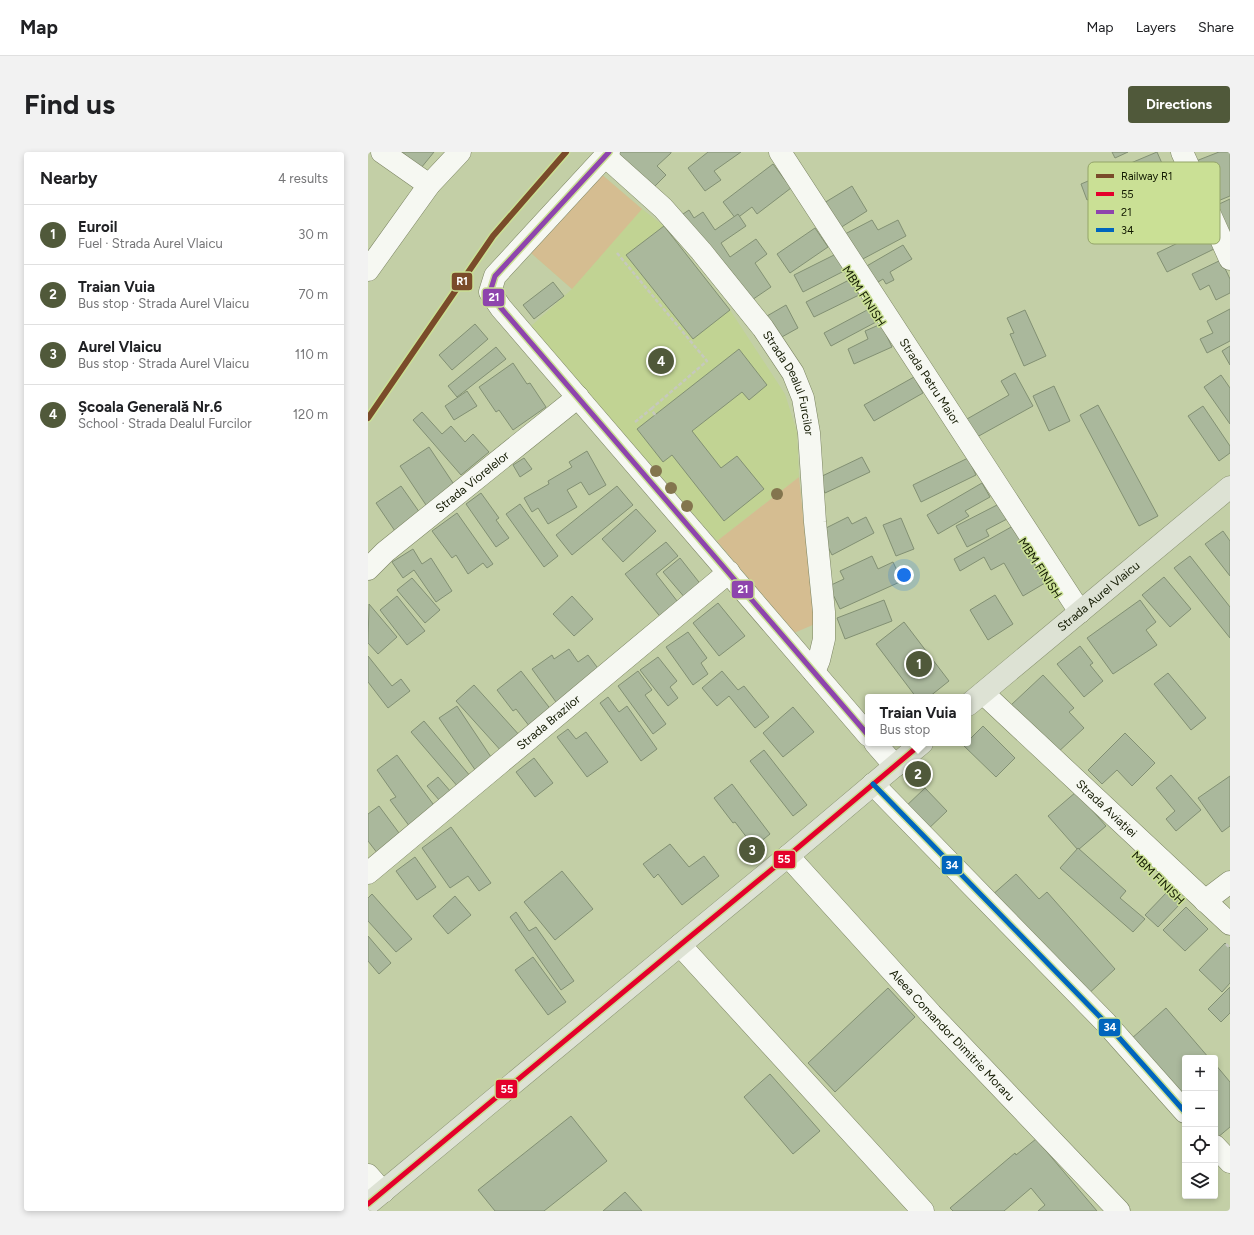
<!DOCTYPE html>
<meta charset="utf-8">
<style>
body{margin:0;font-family:Figtree,sans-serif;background:#f2f2f2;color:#202124}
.controls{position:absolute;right:12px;bottom:12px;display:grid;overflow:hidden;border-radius:4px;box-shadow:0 2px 6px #0003}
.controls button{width:36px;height:36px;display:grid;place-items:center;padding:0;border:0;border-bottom:1px solid #e0e0e0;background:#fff;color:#202124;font:20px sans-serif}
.you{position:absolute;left:536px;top:423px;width:14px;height:14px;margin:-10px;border:3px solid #fff;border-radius:50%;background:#1a73e8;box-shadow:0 0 0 6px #1a73e833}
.badge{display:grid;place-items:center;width:26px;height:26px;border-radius:50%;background:#50593a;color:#fff;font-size:13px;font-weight:700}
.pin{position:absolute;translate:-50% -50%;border:2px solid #fff;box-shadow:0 1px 4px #0006}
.popup{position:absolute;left:497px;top:542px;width:106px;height:52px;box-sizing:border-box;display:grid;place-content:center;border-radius:4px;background:#fff;filter:drop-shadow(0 1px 3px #0005);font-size:13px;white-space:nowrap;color:#757577}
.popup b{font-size:15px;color:#202124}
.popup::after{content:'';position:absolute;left:50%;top:100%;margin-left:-8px;border:8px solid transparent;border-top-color:#fff}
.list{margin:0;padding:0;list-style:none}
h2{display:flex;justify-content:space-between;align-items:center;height:52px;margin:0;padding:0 16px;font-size:17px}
h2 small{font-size:13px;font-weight:400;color:#757577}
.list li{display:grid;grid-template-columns:26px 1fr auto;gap:12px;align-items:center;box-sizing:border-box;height:60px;padding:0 16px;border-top:1px solid #e0e0e0}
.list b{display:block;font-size:15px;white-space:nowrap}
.list p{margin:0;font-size:13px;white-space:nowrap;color:#757577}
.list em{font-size:13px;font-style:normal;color:#757577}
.icon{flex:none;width:22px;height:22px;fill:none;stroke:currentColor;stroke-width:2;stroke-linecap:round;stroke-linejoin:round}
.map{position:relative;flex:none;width:862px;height:1059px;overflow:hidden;border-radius:4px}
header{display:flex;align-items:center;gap:24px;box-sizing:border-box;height:56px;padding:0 20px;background:#fff;border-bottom:1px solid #e0e0e0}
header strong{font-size:19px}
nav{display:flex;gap:22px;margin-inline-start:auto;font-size:14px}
.intro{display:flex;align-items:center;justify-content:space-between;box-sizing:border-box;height:96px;padding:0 24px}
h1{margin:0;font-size:28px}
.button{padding:10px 18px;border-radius:4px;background:#50593a;color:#fff;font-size:14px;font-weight:700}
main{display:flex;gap:24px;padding:0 24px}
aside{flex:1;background:#fff;border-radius:4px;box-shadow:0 2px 6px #0003}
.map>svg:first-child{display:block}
.built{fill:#c1d393}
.green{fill:#d5bd91}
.building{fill:#aab89c;stroke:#829073}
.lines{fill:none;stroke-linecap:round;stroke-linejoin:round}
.minor-casing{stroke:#7c8563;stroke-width:23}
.major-casing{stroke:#8b9473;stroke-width:23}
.path{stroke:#c6c9bd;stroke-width:2.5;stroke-dasharray:4 2;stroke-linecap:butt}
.minor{stroke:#f6f8f2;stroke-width:22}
.major{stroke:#dde2d4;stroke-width:22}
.bus-1-casing{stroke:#cae095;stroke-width:8}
.bus-2-casing{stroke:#cae095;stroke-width:8}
.bus-3-casing{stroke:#cae095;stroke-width:8}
.bus-1{stroke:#e4002b;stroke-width:5}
.bus-2{stroke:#8e44ad;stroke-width:5}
.bus-3{stroke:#0065bd;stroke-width:5}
.rail-1-casing{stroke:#cae095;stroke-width:9}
.rail-1{stroke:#7a4b2a;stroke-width:6}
.tree{fill:#83754e}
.labels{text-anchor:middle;stroke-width:3;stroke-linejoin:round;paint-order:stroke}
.street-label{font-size:12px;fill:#121900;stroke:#cae095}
.key{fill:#cae095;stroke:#93a468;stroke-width:1}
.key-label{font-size:11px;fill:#121900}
.line-badge{stroke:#cae095;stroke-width:1.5}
.badge-label{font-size:11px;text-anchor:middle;font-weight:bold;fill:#fff}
</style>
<header>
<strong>Map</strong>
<nav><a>Map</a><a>Layers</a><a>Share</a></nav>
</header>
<div class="intro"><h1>Find us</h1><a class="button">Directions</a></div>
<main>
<aside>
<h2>Nearby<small>4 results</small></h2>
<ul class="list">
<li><span class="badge">1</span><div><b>Euroil</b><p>Fuel · Strada Aurel Vlaicu</p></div><em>30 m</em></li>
<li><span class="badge">2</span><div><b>Traian Vuia</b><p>Bus stop · Strada Aurel Vlaicu</p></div><em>70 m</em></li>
<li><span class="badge">3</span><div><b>Aurel Vlaicu</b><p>Bus stop · Strada Aurel Vlaicu</p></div><em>110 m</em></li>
<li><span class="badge">4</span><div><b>Școala Generală Nr.6</b><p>School · Strada Dealul Furcilor</p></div><em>120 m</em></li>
</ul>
</aside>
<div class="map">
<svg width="862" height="1059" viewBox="0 0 862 1059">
<rect width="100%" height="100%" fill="#c3cfa6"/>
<polygon class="built" points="232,21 274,57 296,74 362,158 417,242 429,280 431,325 349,389 162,175 204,137 163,101"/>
<g class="green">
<polygon points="232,21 274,57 204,137 163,101"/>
<polygon points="431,325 447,472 426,481 349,389"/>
</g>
<g class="building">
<polygon points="34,0 66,0 53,16"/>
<polygon points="249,0 303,0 303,1 289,14 298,23 283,38"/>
<polygon points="340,0 373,0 346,19 353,28 337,39 320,16"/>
<polygon points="744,0 760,0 747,6"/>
<polygon points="789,0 796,16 719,48 713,32"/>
<polygon points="851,0 862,0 862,44 845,51 828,9"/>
<polygon points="405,12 423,36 389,62 384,55 368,67 355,50"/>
<polygon points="813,21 824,46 809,52 807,45 751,69 746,57 758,52 755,47"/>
<polygon points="484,34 499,59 472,76 456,51"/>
<polygon points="862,47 862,83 849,53"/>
<polygon points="321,58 326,66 335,60 347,78 370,62 378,74 353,91 362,105 388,87 399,102 387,111 403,135 378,152 315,62"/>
<polygon points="504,68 510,78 530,68 538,84 491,109 477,82"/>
<polygon points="296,74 362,158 325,187 258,103"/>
<polygon points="447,76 460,95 422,121 409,102"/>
<polygon points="839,77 848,96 799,120 789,101"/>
<polygon points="535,93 544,107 522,120 526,128 518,132 515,127 507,132 497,115"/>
<polygon points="468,102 476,119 435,140 426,123"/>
<polygon points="853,108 862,127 862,141 848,148 841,133 832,138 824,122"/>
<polygon points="483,127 491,143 446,165 438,150"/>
<polygon points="185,130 196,144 166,167 155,153"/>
<polygon points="418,153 430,176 412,186 399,164"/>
<polygon points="501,157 508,170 463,194 456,181"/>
<polygon points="862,157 862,189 839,201 832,187 845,181 839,169"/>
<polygon points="657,158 678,204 656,214 642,182 646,181 639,166"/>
<polygon points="107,172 120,187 84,218 71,203"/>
<polygon points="513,172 524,195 486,212 480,197 500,187 497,179"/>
<polygon points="862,194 862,213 854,199"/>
<polygon points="128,195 138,207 89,245 80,234"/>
<polygon points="371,197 399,233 381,248 374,240 324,279 353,316 369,304 396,337 356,369 304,303 295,310 269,277"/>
<polygon points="145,211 159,232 162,231 178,255 145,278 131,258 128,260 111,235"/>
<polygon points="647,221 665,254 609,285 599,267 641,243 633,229"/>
<polygon points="853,223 862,236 862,272 836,235"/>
<polygon points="546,225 555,241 506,269 496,253"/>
<polygon points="686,234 702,269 681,279 665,244"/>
<polygon points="99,239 109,254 86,268 77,254"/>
<polygon points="730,253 790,364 771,374 712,263"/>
<polygon points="835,254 862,294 862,301 851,309 820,264"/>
<polygon points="54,260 74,282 83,274 97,290 105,282 121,300 93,323 45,268"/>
<polygon points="61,295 87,334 58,353 32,314"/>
<polygon points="219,299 238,333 221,343 213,330 199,338 209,355 180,372 170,356 164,360 156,346 181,332 180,329 204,315 201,310"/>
<polygon points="494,305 502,320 457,341 450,326"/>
<polygon points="156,306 164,317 152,325 145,313"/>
<polygon points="600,306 608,323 553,350 545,333"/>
<polygon points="614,331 622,345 597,359 601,364 570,382 559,363"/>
<polygon points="33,334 52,361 27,379 8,351"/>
<polygon points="249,334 265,353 204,403 188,383"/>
<polygon points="113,341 131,366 128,368 141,386 128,395 98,352"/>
<polygon points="152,352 190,404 176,415 138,362"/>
<polygon points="631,352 639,367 618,378 621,384 599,395 588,374"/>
<polygon points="268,357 288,379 255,410 234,387"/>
<polygon points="89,361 125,412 119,416 115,411 100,422 88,403 84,406 64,379"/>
<polygon points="480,365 484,372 498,365 506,381 464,403 452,379"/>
<polygon points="533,366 546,397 528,404 515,373"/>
<polygon points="645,374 677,431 655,444 636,411 623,418 616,405 592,419 586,407"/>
<polygon points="855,379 862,389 862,424 837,392"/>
<polygon points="298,390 310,404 288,422 313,454 295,468 257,422"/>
<polygon points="45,397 54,412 63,406 84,439 68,450 46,418 35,426 24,410"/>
<polygon points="504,404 510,417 525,410 534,429 472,457 461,434 476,427 472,419"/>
<polygon points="822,404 862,455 862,486 806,416"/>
<polygon points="312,406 334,434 318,447 295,420"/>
<polygon points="796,425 823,457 802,475 774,443"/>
<polygon points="44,426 72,458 57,471 29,438"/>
<polygon points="627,443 645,472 620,488 602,458"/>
<polygon points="29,444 57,479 39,493 12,458"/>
<polygon points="204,444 225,467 206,484 185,462"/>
<polygon points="516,448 524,469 477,487 469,466"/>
<polygon points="772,448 788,470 778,478 789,493 745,522 719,486"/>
<polygon points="350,451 377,484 351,504 325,471"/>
<polygon points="1,452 29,485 10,502 0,491"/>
<polygon points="536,470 581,529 561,545 548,545 508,492"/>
<polygon points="320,480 339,506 333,511 340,522 325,533 298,495"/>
<polygon points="712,494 725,511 722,513 735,529 716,545 689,512"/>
<polygon points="201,497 210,510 220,503 232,519 188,550 164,517 184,503 186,507"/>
<polygon points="0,504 24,534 33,527 42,539 20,556 0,530"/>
<polygon points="290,505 309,529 302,535 310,546 300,554 272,518"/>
<polygon points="153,519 184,559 162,575 148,557 145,559 129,538"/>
<polygon points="270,519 284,538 277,543 298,572 285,582 250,534"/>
<polygon points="354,519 370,538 376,534 401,565 387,576 361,544 349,554 334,536"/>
<polygon points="800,521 838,566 823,578 786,532"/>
<polygon points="675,523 706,556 701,560 716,576 688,602 643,553"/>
<polygon points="106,533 153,585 135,601 88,549"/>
<polygon points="240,545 251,560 259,554 289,597 273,609 232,551"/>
<polygon points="89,554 127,611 110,622 71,566"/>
<polygon points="425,555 446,580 415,605 395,581"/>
<polygon points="56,569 103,625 91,636 43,580"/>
<polygon points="615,574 647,606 628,625 595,593 598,591 600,591 600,589"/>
<polygon points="200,577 208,587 218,580 240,610 219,625 189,585"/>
<polygon points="757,581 787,611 764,634 749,618 734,632 720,618"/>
<polygon points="396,598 439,653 425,664 382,609"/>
<polygon points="29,603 68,656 42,675 22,648 28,645 9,618"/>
<polygon points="166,606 185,631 167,645 148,620"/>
<polygon points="803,623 833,658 808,679 798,667 807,659 788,636"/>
<polygon points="862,624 862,674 854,680 830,646"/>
<polygon points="70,625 83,640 72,649 59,634"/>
<polygon points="364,632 402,682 386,695 367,670 365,671 346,646"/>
<polygon points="557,636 579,659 557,680 535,657"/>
<polygon points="708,640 738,674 710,698 680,664"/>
<polygon points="11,654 34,685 10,702 0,689 0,662"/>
<polygon points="83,675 123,731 111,739 100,724 82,736 54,696"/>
<polygon points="302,692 321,715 336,704 351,724 314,753 290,722 286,726 275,712"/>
<polygon points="710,696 758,739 752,746 777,767 765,780 692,716"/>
<polygon points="47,705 68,735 49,748 28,719"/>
<polygon points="194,719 225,757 187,788 156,750"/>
<polygon points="648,722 671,747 679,740 747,817 716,846 623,744"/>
<polygon points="800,739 813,751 790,775 777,763"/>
<polygon points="4,742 44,787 28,800 0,769 0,746"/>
<polygon points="87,744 103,763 80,782 65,764"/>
<polygon points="818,755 840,777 817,799 795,778"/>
<polygon points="148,760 161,779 168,775 206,829 193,838 142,765"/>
<polygon points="0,784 23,811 11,822 0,809"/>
<polygon points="857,791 862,796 862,831 854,840 831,818"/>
<polygon points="165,805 198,850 180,863 147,818"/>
<polygon points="862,835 862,861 853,870 840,857"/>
<polygon points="520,836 547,865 467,940 440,911"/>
<polygon points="798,856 841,906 817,906 817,949 763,887"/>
<polygon points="847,912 862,930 862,975 849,986 847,984"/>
<polygon points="402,922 452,979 425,1002 376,945"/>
<polygon points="203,964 239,1009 176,1059 127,1059 110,1038"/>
<polygon points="668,987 729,1059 670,1059 677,1053 663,1036 636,1059 585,1059 582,1056 647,1001 648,1003"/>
<polygon points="257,1040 274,1059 235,1059"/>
</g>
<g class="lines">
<defs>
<g id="minor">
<polyline points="14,0 61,33"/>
<polyline points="241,0 127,124 122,140 133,156 500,583"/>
<path id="s1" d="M412,0L712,460"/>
<polyline points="814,0 862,107"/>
<path id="s2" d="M237,4L295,56L333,99L395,176L425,221L435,246L441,281L447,370L456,460V487L451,508L446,520"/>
<polyline points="0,118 61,33 92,0"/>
<path id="s3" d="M0,417L17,400L210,245"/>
<path id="s4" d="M615,541L862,772"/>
<polyline points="507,591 527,614"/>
<polyline points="505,632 738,871 817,960"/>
<path id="s5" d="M420,704L563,862L751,1059"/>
<path id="s6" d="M0,721L361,420"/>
<polyline points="837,749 862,730"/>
<polyline points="312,793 555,1059"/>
<polyline points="847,994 862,1010"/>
<polyline points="0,1023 15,1040"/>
</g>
<g id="major">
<path id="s7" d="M600,553L862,335"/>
<polyline points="0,1052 312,793 420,704 554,591"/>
</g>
</defs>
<use href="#minor" class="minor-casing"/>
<use href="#major" class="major-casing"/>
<g class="path">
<polyline points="249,101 339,209 283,257"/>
<polyline points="267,270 283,257 287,263"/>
<polyline points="858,792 862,796"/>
</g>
<use href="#minor" class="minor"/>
<use href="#major" class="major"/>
<defs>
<polyline id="bus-1" points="0,1052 312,793 420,704 554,591"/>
<polyline id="bus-2" points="241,0 127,124 122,140 133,156 500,583"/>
<polyline id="bus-3" points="505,632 738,871 817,960"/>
</defs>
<use href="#bus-1" class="bus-1-casing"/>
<use href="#bus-2" class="bus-2-casing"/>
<use href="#bus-3" class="bus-3-casing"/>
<use href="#bus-1" class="bus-1"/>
<use href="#bus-2" class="bus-2"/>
<use href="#bus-3" class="bus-3"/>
<defs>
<polyline id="rail-1" points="0,266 125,84 198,0"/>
</defs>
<use href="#rail-1" class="rail-1-casing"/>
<use href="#rail-1" class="rail-1"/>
</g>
<g class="tree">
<circle cx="288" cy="319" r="6"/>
<circle cx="303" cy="336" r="6"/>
<circle cx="409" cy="342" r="6"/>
<circle cx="319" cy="354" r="6"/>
</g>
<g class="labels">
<g class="street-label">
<text transform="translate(496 144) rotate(57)" y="4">MBM FINISH</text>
<text dy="4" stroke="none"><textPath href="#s1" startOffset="274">Strada Petru Maior</textPath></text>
<text dy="4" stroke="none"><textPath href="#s2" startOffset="296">Strada Dealul Furcilor</textPath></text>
<text dy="4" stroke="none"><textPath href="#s3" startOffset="136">Strada Viorelelor</textPath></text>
<text transform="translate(672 416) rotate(57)" y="4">MBM FINISH</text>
<text dy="4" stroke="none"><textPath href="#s7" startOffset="170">Strada Aurel Vlaicu</textPath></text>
<text dy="4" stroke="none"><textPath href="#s6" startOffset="235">Strada Brazilor</textPath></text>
<text dy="4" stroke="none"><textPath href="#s4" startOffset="169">Strada Aviației</textPath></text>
<text transform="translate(790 726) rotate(45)" y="4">MBM FINISH</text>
<text dy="4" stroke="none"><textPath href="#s5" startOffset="243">Aleea Comandor Dimitrie Moraru</textPath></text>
</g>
</g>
<rect x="720" y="10" width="132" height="82" rx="6" class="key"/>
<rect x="728" y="22" width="18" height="4" fill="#7a4b2a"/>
<rect x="728" y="40" width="18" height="4" fill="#e4002b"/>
<rect x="728" y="58" width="18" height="4" fill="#8e44ad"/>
<rect x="728" y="76" width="18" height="4" fill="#0065bd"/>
<g class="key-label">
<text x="753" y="28">Railway R1</text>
<text x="753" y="46">55</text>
<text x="753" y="64">21</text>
<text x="753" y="82">34</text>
</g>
<g class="line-badge">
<rect x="83" y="120" width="22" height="19" rx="4" fill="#7a4b2a"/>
<rect x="114" y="136" width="23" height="19" rx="4" fill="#8e44ad"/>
<rect x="363" y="428" width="23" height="19" rx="4" fill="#8e44ad"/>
<rect x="405" y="698" width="23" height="19" rx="4" fill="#e4002b"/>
<rect x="573" y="703" width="22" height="20" rx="4" fill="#0065bd"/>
<rect x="730" y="866" width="23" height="19" rx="4" fill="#0065bd"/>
<rect x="127" y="927" width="23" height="20" rx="4" fill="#e4002b"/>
</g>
<g class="badge-label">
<text x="94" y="133">R1</text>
<text x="126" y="149">21</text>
<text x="375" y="441">21</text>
<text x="416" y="711">55</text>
<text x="584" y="717">34</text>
<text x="742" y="879">34</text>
<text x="139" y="941">55</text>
</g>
</svg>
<div class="controls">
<button>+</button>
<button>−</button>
<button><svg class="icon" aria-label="locate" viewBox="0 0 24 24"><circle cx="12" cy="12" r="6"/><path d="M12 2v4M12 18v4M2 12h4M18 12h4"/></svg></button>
<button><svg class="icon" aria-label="layers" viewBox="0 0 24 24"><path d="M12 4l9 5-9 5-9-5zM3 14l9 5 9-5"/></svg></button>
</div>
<div class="you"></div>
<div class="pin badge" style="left:551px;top:512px">1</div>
<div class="pin badge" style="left:550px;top:622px">2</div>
<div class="popup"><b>Traian Vuia</b>Bus stop</div>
<div class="pin badge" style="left:384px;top:698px">3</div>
<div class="pin badge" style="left:293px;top:209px">4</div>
</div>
</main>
